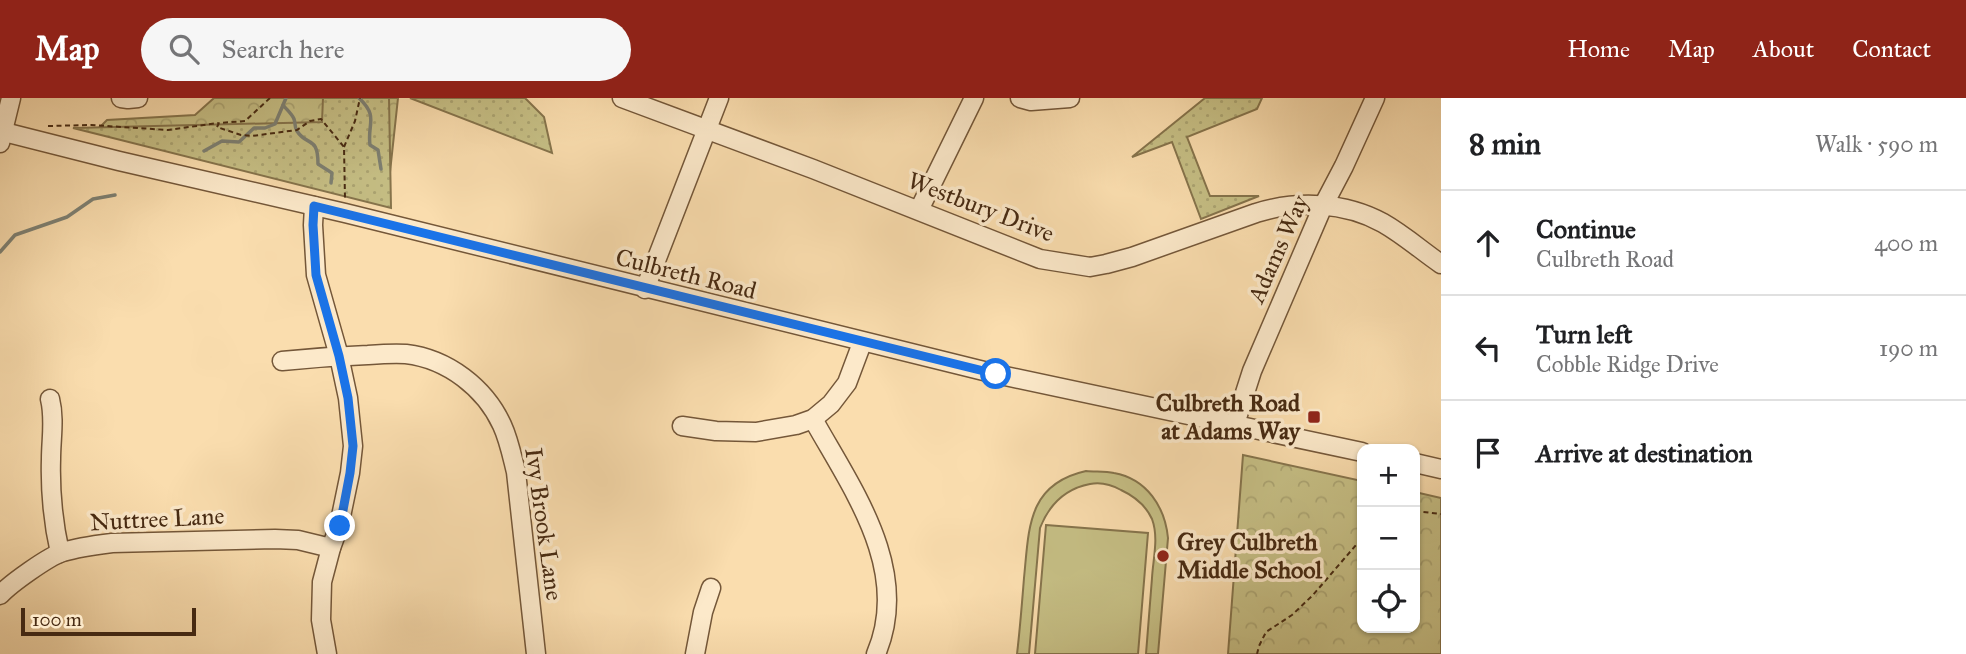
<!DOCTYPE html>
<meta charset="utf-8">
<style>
body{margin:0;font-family:"IM FELL Great Primer",serif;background:#f6f6f6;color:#202124}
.controls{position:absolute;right:21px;bottom:21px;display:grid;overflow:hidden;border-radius:14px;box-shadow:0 2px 5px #0004}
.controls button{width:63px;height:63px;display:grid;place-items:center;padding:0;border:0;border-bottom:2px solid #e0e0e0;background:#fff;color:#202124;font:35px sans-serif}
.scale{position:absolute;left:21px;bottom:18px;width:175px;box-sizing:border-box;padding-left:7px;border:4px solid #472a12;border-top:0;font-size:19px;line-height:24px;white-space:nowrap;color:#472a12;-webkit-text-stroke:5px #fce9ca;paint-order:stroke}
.stop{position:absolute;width:21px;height:21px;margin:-16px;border:5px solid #1a73e8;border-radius:50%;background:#fff}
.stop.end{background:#1a73e8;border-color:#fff;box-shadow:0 2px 7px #0008}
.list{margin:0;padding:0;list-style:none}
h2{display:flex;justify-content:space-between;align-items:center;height:91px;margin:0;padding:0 28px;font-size:30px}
h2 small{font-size:23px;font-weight:400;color:#757577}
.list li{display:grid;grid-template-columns:46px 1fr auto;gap:21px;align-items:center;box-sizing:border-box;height:105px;padding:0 28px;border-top:2px solid #e0e0e0}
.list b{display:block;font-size:26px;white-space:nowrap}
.list p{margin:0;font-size:23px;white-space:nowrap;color:#757577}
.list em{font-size:23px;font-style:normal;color:#757577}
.icon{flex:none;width:38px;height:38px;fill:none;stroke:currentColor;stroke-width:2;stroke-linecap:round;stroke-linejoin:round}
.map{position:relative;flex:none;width:1441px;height:556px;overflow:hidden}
header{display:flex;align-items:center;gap:42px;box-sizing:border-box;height:98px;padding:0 35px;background:#8f2418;color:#fff}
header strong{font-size:33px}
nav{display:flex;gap:38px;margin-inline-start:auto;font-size:24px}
.search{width:490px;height:63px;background:#f6f6f6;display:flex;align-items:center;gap:18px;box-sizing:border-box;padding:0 24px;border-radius:38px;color:#757577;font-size:26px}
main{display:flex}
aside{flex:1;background:#fff}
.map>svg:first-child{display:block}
.grass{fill:#c6bf85;stroke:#86744c;stroke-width:2}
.forest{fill:url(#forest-crowns);stroke:#86744c;stroke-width:2}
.park{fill:url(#park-dots);stroke:#86744c;stroke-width:2}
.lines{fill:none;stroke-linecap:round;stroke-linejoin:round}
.stream{stroke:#7d8073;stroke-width:3.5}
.minor-casing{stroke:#745739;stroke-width:21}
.path{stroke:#472a12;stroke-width:2;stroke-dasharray:5 3.5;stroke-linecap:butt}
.minor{stroke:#fce9ca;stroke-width:18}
.route{stroke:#1a73e8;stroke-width:9}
.poi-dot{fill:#8f2418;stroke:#fce9ca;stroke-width:2.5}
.labels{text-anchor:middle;stroke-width:7;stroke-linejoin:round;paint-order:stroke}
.street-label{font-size:24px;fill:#472a12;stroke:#fce9ca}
.poi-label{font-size:24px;font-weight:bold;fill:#472a12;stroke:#fce9ca;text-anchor:end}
</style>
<header>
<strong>Map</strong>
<div class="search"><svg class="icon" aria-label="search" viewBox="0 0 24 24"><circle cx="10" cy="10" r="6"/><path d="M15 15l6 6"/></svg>Search here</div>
<nav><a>Home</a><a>Map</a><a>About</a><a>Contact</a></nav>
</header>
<main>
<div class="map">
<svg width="1441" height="556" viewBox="0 0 1441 556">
<defs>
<pattern id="forest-crowns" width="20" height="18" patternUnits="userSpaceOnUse" patternTransform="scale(1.75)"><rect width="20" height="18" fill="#c6bf85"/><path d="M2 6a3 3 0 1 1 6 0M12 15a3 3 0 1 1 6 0" fill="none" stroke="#aba472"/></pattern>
<pattern id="park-dots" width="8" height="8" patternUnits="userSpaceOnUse" patternTransform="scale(1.75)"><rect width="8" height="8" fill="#c6bf85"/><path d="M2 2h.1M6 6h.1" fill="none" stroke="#aba472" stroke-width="1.8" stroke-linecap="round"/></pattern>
</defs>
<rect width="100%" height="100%" fill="#faddae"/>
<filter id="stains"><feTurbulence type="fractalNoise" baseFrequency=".00286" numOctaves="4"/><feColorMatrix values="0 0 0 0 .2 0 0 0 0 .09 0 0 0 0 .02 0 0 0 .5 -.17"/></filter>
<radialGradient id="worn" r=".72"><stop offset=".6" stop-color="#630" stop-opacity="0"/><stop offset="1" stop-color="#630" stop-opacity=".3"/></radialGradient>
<g class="grass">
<path d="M1086,373C1095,374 1105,373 1114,375C1147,381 1165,409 1168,440L1158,556H1146C1148,531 1150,506 1152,480C1153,461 1159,440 1152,421C1146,408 1134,398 1121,392C1112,387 1100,384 1090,386C1064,391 1049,407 1040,430L1029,556H1017C1020,531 1022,505 1024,480C1029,431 1027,386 1086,373Z"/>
<polygon points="1046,427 1148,435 1138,556 1035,556"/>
</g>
<g class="forest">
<polygon points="214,0 398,0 387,102 95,34 107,22 195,17"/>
<polygon points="1243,357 1362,383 1362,530 1415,530 1415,394 1441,400 1441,556 1228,556"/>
</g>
<g class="park">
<polygon points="323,0 389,0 391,110 73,30 322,24"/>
<polygon points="410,0 525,0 544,19 552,55"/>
<polygon points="1205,0 1262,0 1257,11 1187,39 1210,98 1259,98 1201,121 1172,44 1132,59"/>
</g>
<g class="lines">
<g class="stream">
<path d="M359,0C379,19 367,25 370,47L378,52L381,71"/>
<path d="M283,7C287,12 292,16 294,21C296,27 294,28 297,33C307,49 318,37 318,66L332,75L331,85"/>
<polyline points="204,53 222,43 239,44 254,30 265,30 275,26 286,0"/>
<polyline points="0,154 15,137 67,119 93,101 115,97"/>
</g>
<defs>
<g id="minor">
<polyline points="121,0 128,1 138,0"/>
<path d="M622,0L813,71L1040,161L1090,169L1106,166L1132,159L1256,115C1297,102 1345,104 1383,125C1404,137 1422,153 1441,166"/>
<polyline points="1020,0 1031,3 1070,0"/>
<polyline points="0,33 119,63 345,115 996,276 1362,354"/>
<polyline points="0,45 11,0"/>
<polyline points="314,108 313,127 316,177 339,258 348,300 353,348 350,375 339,428 331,450 322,484 321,522 327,556"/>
<polyline points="919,112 974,0"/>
<polyline points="645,191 719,0"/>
<path d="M282,263C311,260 340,258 368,257C381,256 394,255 406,256C448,261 485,290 502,327C509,342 512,358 516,374L536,556"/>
<path d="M50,301C55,321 51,341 51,361C50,393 53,424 60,455"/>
<path d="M813,321C852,391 912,472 876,556"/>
<polyline points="1235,326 1252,273 1323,108 1344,68 1375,0"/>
<polyline points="682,328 716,333 756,334 796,327 813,321 831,306 847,285 862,245"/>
<polyline points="1415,365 1441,371"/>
<path d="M0,497C10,486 49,458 63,454C79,449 96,447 112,445L275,441L298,442L331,450"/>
<polyline points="695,556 703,514 711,490"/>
</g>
</defs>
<use href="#minor" class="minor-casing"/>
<g class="path">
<polyline points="270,0 245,23 219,25 217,29 241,37 252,38 297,32 310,23 321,21 344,49 345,101"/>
<polyline points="48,28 91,27 168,32 218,25"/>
<polyline points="344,49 355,23 360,0"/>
<polyline points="1415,413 1441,416"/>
<polyline points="1257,556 1259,548 1266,534 1292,517 1313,497 1362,440"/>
</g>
<use href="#minor" class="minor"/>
</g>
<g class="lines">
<polyline class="route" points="340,428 350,375 353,348 348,300 339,258 316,177 313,127 314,108 996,276"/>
</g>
<g class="poi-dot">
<rect x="1307" y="312" width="14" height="14" rx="3.5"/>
<circle cx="1163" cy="458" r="7"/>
</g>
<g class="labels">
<g class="street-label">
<text transform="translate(981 109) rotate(21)" y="8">Westbury Drive</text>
<text transform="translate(1278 151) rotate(-66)" y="8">Adams Way</text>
<text transform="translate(686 176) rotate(14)" y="8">Culbreth Road</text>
<text transform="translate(157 421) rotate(-3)" y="8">Nuttree Lane</text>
<text transform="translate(544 426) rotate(82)" y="8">Ivy Brook Lane</text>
</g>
<g class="poi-label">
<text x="1300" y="313">Culbreth Road<tspan x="1300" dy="28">at Adams Way</tspan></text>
<text x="1177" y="452" text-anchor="start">Grey Culbreth<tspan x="1177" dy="28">Middle School</tspan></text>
</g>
</g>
<rect width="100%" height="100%" filter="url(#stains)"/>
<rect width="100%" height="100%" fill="url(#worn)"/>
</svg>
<div class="controls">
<button>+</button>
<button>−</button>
<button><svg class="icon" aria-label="locate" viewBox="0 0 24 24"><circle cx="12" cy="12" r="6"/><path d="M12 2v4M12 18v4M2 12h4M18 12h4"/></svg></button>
</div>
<div class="scale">100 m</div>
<div class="stop" style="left:996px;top:276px"></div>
<div class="stop end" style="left:340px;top:428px"></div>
</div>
<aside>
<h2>8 min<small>Walk · 590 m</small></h2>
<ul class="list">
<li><svg class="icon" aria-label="ahead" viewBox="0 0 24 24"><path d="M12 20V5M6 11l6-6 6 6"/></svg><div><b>Continue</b><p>Culbreth Road</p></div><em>400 m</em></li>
<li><svg class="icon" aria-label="left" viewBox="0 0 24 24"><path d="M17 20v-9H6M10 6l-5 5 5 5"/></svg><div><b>Turn left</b><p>Cobble Ridge Drive</p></div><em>190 m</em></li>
<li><svg class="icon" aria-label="arrive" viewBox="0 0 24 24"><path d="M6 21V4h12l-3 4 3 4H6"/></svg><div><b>Arrive at destination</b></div></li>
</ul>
</aside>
</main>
